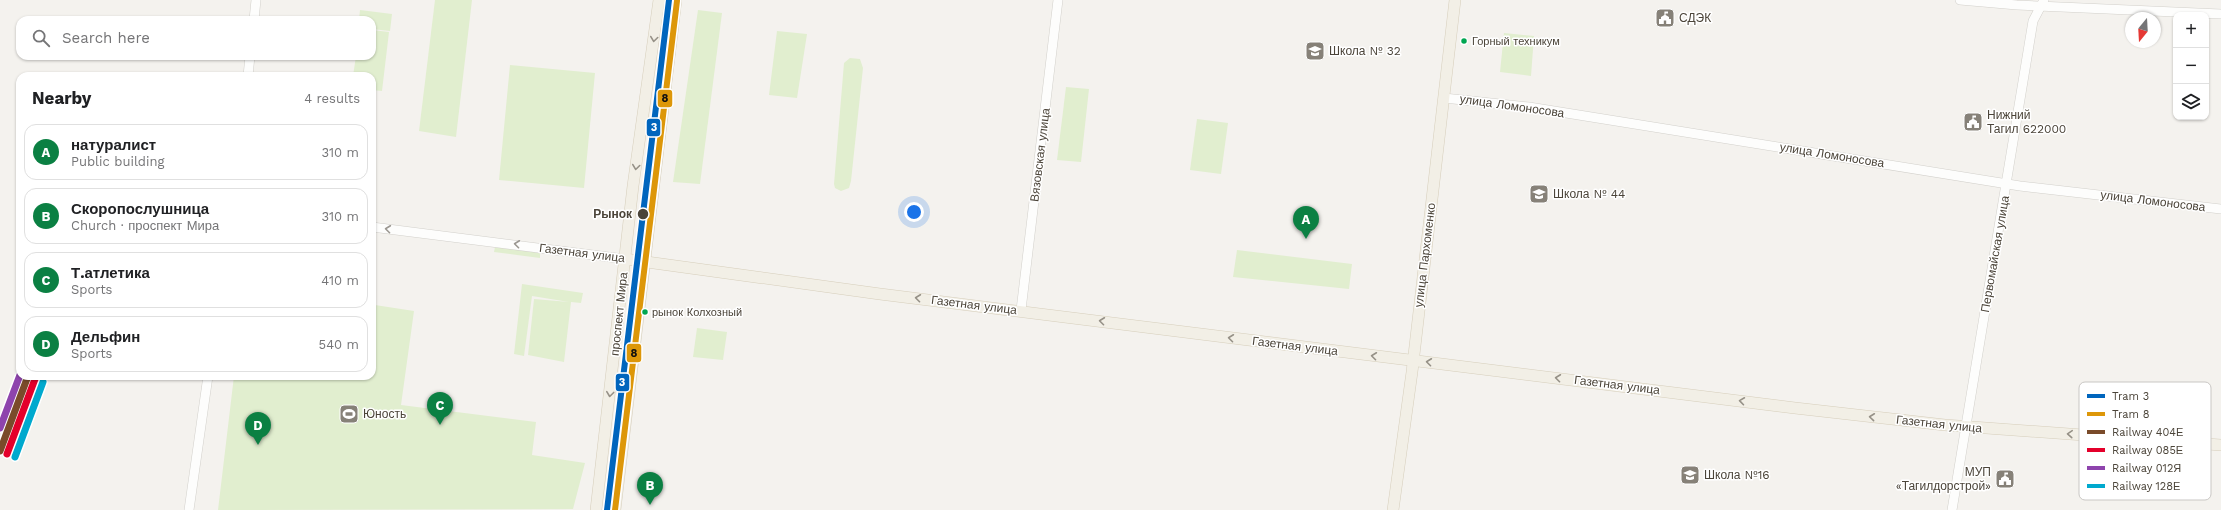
<!DOCTYPE html>
<meta charset="utf-8">
<style>
body{margin:0;font-family:"Work Sans",sans-serif;background:#f2f2f2;color:#202124}
.controls{position:absolute;right:12px;top:12px;display:grid;overflow:hidden;border-radius:8px;box-shadow:0 1px 3px #0004}
.controls button{width:36px;height:36px;display:grid;place-items:center;padding:0;border:0;border-bottom:1px solid #e0e0e0;background:#fff;color:#202124;font:20px sans-serif}
.compass{position:absolute;left:2125px;top:12px;width:36px;height:36px;border-radius:50%;background:#fff;box-shadow:0 1px 3px #0004;rotate:198deg}
.you{position:absolute;left:914px;top:212px;width:14px;height:14px;margin:-10px;border:3px solid #fff;border-radius:50%;background:#1a73e8;box-shadow:0 0 0 6px #1a73e833}
.badge{display:grid;place-items:center;width:26px;height:26px;border-radius:50%;background:#0b8043;color:#fff;font-size:13px;font-weight:700}
.pin{position:absolute;translate:-50% -33px;filter:drop-shadow(0 1px 2px #0008)}
.pin::after{content:'';position:absolute;top:21px;width:14px;height:12px;background:inherit;clip-path:polygon(0 0,100% 0,50% 100%)}
.list{margin:0;padding:0;list-style:none}
h2{display:flex;justify-content:space-between;align-items:center;height:52px;margin:0;padding:0 16px;font-size:17px}
h2 small{font-size:13px;font-weight:400;color:#757577}
.list li{display:grid;grid-template-columns:26px 1fr auto;gap:12px;align-items:center;box-sizing:border-box;height:56px;margin:0 8px 8px;padding:0 8px;border:1px solid #e0e0e0;border-radius:12px}
.list b{display:block;font-size:15px;white-space:nowrap}
.list p{margin:0;font-size:13px;white-space:nowrap;color:#757577}
.list em{font-size:13px;font-style:normal;color:#757577}
.icon{flex:none;width:22px;height:22px;fill:none;stroke:currentColor;stroke-width:2;stroke-linecap:round;stroke-linejoin:round}
.map{position:relative;flex:none;width:2221px;height:510px;overflow:hidden}
.search{position:absolute;background:#fff;box-shadow:0 1px 3px #0004;left:16px;top:16px;width:360px;height:44px;display:flex;align-items:center;gap:10px;box-sizing:border-box;padding:0 14px;border-radius:12px;color:#757577;font-size:15px}
.panel{position:absolute;background:#fff;box-shadow:0 1px 3px #0004;left:16px;top:72px;width:360px;height:308px;border-radius:12px}
.map>svg:first-child{display:block}
.green{fill:#e1eecf}
.lines{fill:none;stroke-linecap:round;stroke-linejoin:round}
.minor-casing{stroke:#d2d0cb;stroke-width:10}
.major-casing{stroke:#d6cebb;stroke-width:12}
.minor{stroke:#fdfdfc;stroke-width:9}
.major{stroke:#f2efe6;stroke-width:11}
.rail-1-casing{stroke:#fff;stroke-width:10}
.rail-2-casing{stroke:#fff;stroke-width:10}
.rail-3-casing{stroke:#fff;stroke-width:10}
.rail-4-casing{stroke:#fff;stroke-width:10}
.rail-1{stroke:#7a4b2a;stroke-width:7}
.rail-2{stroke:#e4002b;stroke-width:7}
.rail-3{stroke:#8e44ad;stroke-width:7}
.rail-4{stroke:#00a9ce;stroke-width:7}
.tram-1-casing{stroke:#fff;stroke-width:9}
.tram-2-casing{stroke:#fff;stroke-width:9}
.tram-1{stroke:#0065bd;stroke-width:6}
.tram-2{stroke:#dd9709;stroke-width:6}
.oneway{stroke:#969187}
.oneway2{stroke:#9b9791}
.bus-dot{fill:#00a651;stroke:#fff;stroke-width:1.5}
.stop-dot{fill:#4b4439;stroke:#fff;stroke-width:1.5}
.labels{text-anchor:middle;stroke-width:3;stroke-linejoin:round;paint-order:stroke}
.bus-label{font-size:11px;fill:#4b4439;stroke:#fff;text-anchor:start}
.poi-label{font-size:12px;fill:#4b4439;stroke:#fff;text-anchor:start}
.street-label{font-size:12px;fill:#4b4439;stroke:#fff}
.stop-label{font-size:12px;font-weight:bold;fill:#4b4439;stroke:#fff;text-anchor:end}
.key{fill:#fff;stroke:#c9c7c4;stroke-width:1}
.key-label{font-size:11px;fill:#4b4439}
.line-badge{stroke:#fff;stroke-width:1.5}
.badge-label{font-size:11px;text-anchor:middle;font-weight:bold;fill:#fff}
.pale-badge-label{font-size:11px;text-anchor:middle;font-weight:bold;fill:#111}
</style>
<div class="map">
<svg width="2221" height="510" viewBox="0 0 2221 510">
<rect width="100%" height="100%" fill="#f4f2ee"/>
<g class="green">
<polygon points="435,0 472,0 456,137 419,131"/>
<polygon points="360,10 392,14 390,31 372,29 372,20 359,20"/>
<polygon points="698,10 722,13 700,184 673,182"/>
<polygon points="372,30 389,32 382,91 372,90 372,76 353,76 356,56 372,56"/>
<polygon points="777,31 807,34 797,98 769,95"/>
<polygon points="1504,33 1534,36 1531,76 1500,72"/>
<polygon points="850,58 860,59 863,68 851,181 849,188 841,191 835,188 834,184 844,63"/>
<polygon points="510,65 595,73 584,188 499,180"/>
<polygon points="1066,87 1089,89 1081,162 1057,160"/>
<polygon points="1197,119 1228,123 1221,174 1190,170"/>
<polygon points="495,247 540,252 540,258 494,252"/>
<polygon points="1237,250 1352,264 1349,289 1233,277"/>
<polygon points="522,284 583,293 581,303 571,302 564,362 528,355 534,299 569,302 532,296 524,356 514,354"/>
<polygon points="375,305 414,311 401,405 536,422 532,455 585,463 573,509 218,510 234,376 372,376 372,326"/>
<polygon points="697,328 727,332 723,360 693,357"/>
</g>
<g class="lines">
<defs>
<g id="minor">
<polyline points="1960,0 2017,5 2221,14"/>
<polyline points="254,20 256,0"/>
<polyline points="248,76 250,56"/>
<polyline points="1444,98 1529,107 2020,186 2221,209"/>
<polyline points="372,227 625,259"/>
<polyline points="1021,310 1058,0"/>
<polyline points="189,510 208,376"/>
<polyline points="1952,510 2033,21 2044,0"/>
</g>
<g id="major">
<polyline points="625,259 880,294 1795,408 1945,425 2221,445"/>
<polyline points="596,510 633,186 659,0"/>
<polyline points="615,510 676,0"/>
<polyline points="1393,510 1412,372 1455,0"/>
</g>
</defs>
<use href="#minor" class="minor-casing"/>
<use href="#major" class="major-casing"/>
<use href="#minor" class="minor"/>
<use href="#major" class="major"/>
<defs>
<polyline id="rail-1" points="0,451 28,376"/>
<polyline id="rail-2" points="7,454 35,379"/>
<polyline id="rail-3" points="0,428 20,375"/>
<polyline id="rail-4" points="15,457 43,382"/>
</defs>
<use href="#rail-1" class="rail-1-casing"/>
<use href="#rail-2" class="rail-2-casing"/>
<use href="#rail-3" class="rail-3-casing"/>
<use href="#rail-4" class="rail-4-casing"/>
<use href="#rail-1" class="rail-1"/>
<use href="#rail-2" class="rail-2"/>
<use href="#rail-3" class="rail-3"/>
<use href="#rail-4" class="rail-4"/>
<defs>
<polyline id="tram-1" points="607,510 669,0"/>
<polyline id="tram-2" points="615,510 677,1"/>
</defs>
<use href="#tram-1" class="tram-1-casing"/>
<use href="#tram-2" class="tram-2-casing"/>
<use href="#tram-1" class="tram-1"/>
<use href="#tram-2" class="tram-2"/>
</g>
<defs><path id="oneway-chevron" d="M-2-3.5L2.5 0L-2 3.5" fill="none" stroke-width="1.6" stroke-linecap="round" stroke-linejoin="round"/></defs>
<g class="oneway">
<use href="#oneway-chevron" transform="translate(654 39) rotate(98)"/>
<use href="#oneway-chevron" transform="translate(636 167) rotate(98)"/>
<use href="#oneway-chevron" transform="translate(918 298) rotate(-173)"/>
<use href="#oneway-chevron" transform="translate(1102 321) rotate(-173)"/>
<use href="#oneway-chevron" transform="translate(1231 338) rotate(-173)"/>
<use href="#oneway-chevron" transform="translate(1374 356) rotate(-173)"/>
<use href="#oneway-chevron" transform="translate(1429 362) rotate(-173)"/>
<use href="#oneway-chevron" transform="translate(1558 378) rotate(-173)"/>
<use href="#oneway-chevron" transform="translate(610 394) rotate(97)"/>
<use href="#oneway-chevron" transform="translate(1742 401) rotate(-172)"/>
<use href="#oneway-chevron" transform="translate(1872 417) rotate(-174)"/>
<use href="#oneway-chevron" transform="translate(2070 434) rotate(-176)"/>
</g>
<g class="oneway2">
<use href="#oneway-chevron" transform="translate(388 229) rotate(-173)"/>
<use href="#oneway-chevron" transform="translate(517 244) rotate(-173)"/>
</g>
<defs>
<symbol id="civic-square" viewBox="-11 -11 22 22"><rect x="-9" y="-9" width="18" height="18" rx="4" fill="#868178" stroke="#fff"/><path d="M-.6-6.5H3V-4.5H.6V-3L4-1V1h2V6H-6V1h2V-1L-.6-3ZM-1.2 2.5V6h2.4V2.5Z" fill="#fff"/></symbol>
<symbol id="school-square" viewBox="-11 -11 22 22"><rect x="-9" y="-9" width="18" height="18" rx="4" fill="#868178" stroke="#fff"/><path d="M0-5L7-2L0 1L-7-2ZM-4 1L0 2.5L4 1V4Q0 6-4 4Z" fill="#fff"/></symbol>
<symbol id="stadium-square" viewBox="-11 -11 22 22"><rect x="-9" y="-9" width="18" height="18" rx="4" fill="#868178" stroke="#fff"/><path d="M0-5a6.5 5 0 1 0 0 10a6.5 5 0 1 0 0-10ZM-3.5-1.8h7v3.6h-7Z" fill="#fff"/></symbol>
</defs>
<g fill-rule="evenodd">
<use href="#civic-square" x="1654" y="7" width="22" height="22"/>
<use href="#school-square" x="1304" y="40" width="22" height="22"/>
<use href="#civic-square" x="1962" y="111" width="22" height="22"/>
<use href="#school-square" x="1528" y="183" width="22" height="22"/>
<use href="#stadium-square" x="338" y="403" width="22" height="22"/>
<use href="#school-square" x="1679" y="464" width="22" height="22"/>
<use href="#civic-square" x="1994" y="468" width="22" height="22"/>
</g>
<g class="bus-dot">
<circle cx="1464" cy="41" r="3.5"/>
<circle cx="645" cy="312" r="3.5"/>
</g>
<circle class="stop-dot" cx="643" cy="214" r="6"/>
<g class="labels">
<g class="bus-label">
<text x="1472" y="45">Горный техникум</text>
<text x="652" y="316">рынок Колхозный</text>
</g>
<g class="poi-label">
<text x="1679" y="22">СДЭК</text>
<text x="1329" y="55">Школа № 32</text>
<text x="1987" y="119">Нижний<tspan x="1987" dy="14">Тагил 622000</tspan></text>
<text x="1553" y="198">Школа № 44</text>
<text x="363" y="418">Юность</text>
<text x="1991" y="476" text-anchor="end">МУП<tspan x="1991" dy="14">«Тагилдорстрой»</tspan></text>
<text x="1704" y="479">Школа №16</text>
</g>
<g class="street-label">
<text transform="translate(1512 106) rotate(8)" y="4">улица Ломоносова</text>
<text transform="translate(1040 155) rotate(-83)" y="4">Вязовская улица</text>
<text transform="translate(1832 155) rotate(9)" y="4">улица Ломоносова</text>
<text transform="translate(2153 201) rotate(7)" y="4">улица Ломоносова</text>
<text transform="translate(582 253) rotate(7)" y="4">Газетная улица</text>
<text transform="translate(1995 254) rotate(-80)" y="4">Первомайская улица</text>
<text transform="translate(1425 255) rotate(-83)" y="4">улица Пархоменко</text>
<text transform="translate(974 305) rotate(7)" y="4">Газетная улица</text>
<text transform="translate(619 314) rotate(-84)" y="4">проспект Мира</text>
<text transform="translate(1295 346) rotate(7)" y="4">Газетная улица</text>
<text transform="translate(1617 385) rotate(7)" y="4">Газетная улица</text>
<text transform="translate(1939 424) rotate(6)" y="4">Газетная улица</text>
</g>
<g class="stop-label">
<text x="632" y="218">Рынок</text>
</g>
</g>
<rect x="2079" y="382" width="132" height="118" rx="6" class="key"/>
<rect x="2087" y="394" width="18" height="4" fill="#0065bd"/>
<rect x="2087" y="412" width="18" height="4" fill="#dd9709"/>
<rect x="2087" y="430" width="18" height="4" fill="#7a4b2a"/>
<rect x="2087" y="448" width="18" height="4" fill="#e4002b"/>
<rect x="2087" y="466" width="18" height="4" fill="#8e44ad"/>
<rect x="2087" y="484" width="18" height="4" fill="#00a9ce"/>
<g class="key-label">
<text x="2112" y="400">Tram 3</text>
<text x="2112" y="418">Tram 8</text>
<text x="2112" y="436">Railway 404Е</text>
<text x="2112" y="454">Railway 085Е</text>
<text x="2112" y="472">Railway 012Я</text>
<text x="2112" y="490">Railway 128Е</text>
</g>
<g class="line-badge">
<rect x="657" y="89" width="16" height="19" rx="4" fill="#dd9709"/>
<rect x="646" y="118" width="15" height="19" rx="4" fill="#0065bd"/>
<rect x="626" y="343" width="16" height="20" rx="4" fill="#dd9709"/>
<rect x="615" y="373" width="15" height="19" rx="4" fill="#0065bd"/>
</g>
<g class="badge-label">
<text x="654" y="131">3</text>
<text x="622" y="386">3</text>
</g>
<g class="pale-badge-label">
<text x="665" y="102">8</text>
<text x="634" y="357">8</text>
</g>
</svg>
<div class="controls">
<button>+</button>
<button>−</button>
<button><svg class="icon" aria-label="layers" viewBox="0 0 24 24"><path d="M12 4l9 5-9 5-9-5zM3 14l9 5 9-5"/></svg></button>
</div>
<svg class="compass" viewBox="-18 -18 36 36"><path d="M0-13l5 13h-10z" fill="#e53935"/><path d="M0 13l5-13h-10z" fill="#757577"/></svg>
<div class="you"></div>
<div class="pin badge" style="left:1306px;top:239px">A</div>
<div class="pin badge" style="left:650px;top:505px">B</div>
<div class="pin badge" style="left:440px;top:425px">C</div>
<div class="pin badge" style="left:258px;top:445px">D</div>
<div class="search"><svg class="icon" aria-label="search" viewBox="0 0 24 24"><circle cx="10" cy="10" r="6"/><path d="M15 15l6 6"/></svg>Search here</div>
<section class="panel">
<h2>Nearby<small>4 results</small></h2>
<ul class="list">
<li><span class="badge">A</span><div><b>натуралист</b><p>Public building</p></div><em>310 m</em></li>
<li><span class="badge">B</span><div><b>Скоропослушница</b><p>Church · проспект Мира</p></div><em>310 m</em></li>
<li><span class="badge">C</span><div><b>Т.атлетика</b><p>Sports</p></div><em>410 m</em></li>
<li><span class="badge">D</span><div><b>Дельфин</b><p>Sports</p></div><em>540 m</em></li>
</ul>
</section>
</div>
